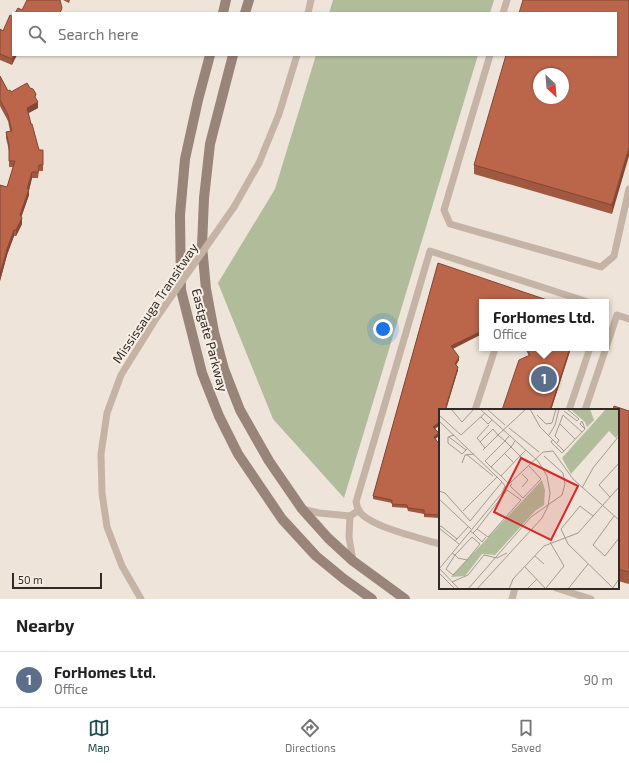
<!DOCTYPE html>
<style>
body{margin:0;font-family:"Exo 2",sans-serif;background:#f6f6f6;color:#202124}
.compass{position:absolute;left:533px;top:68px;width:36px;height:36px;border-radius:50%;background:#fff;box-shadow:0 1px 3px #0004;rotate:154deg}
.scale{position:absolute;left:12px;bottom:10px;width:90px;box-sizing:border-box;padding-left:4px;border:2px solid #322a26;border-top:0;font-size:11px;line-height:14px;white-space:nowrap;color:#322a26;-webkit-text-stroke:3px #f7efe5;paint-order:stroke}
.you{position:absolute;left:383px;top:329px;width:14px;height:14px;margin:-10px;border:3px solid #fff;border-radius:50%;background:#1a73e8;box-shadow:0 0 0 6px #1a73e833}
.badge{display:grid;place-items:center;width:26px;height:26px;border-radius:50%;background:#204c4f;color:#fff;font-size:13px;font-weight:700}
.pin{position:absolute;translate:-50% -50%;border:2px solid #fff;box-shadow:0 1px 4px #0006}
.popup{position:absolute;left:479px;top:299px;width:130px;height:52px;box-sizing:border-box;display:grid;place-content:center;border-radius:0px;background:#fff;filter:drop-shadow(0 1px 3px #0005);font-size:13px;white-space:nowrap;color:#757577}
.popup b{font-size:15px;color:#202124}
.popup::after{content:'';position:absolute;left:50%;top:100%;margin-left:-8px;border:8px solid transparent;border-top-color:#fff}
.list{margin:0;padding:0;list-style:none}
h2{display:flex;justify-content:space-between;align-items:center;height:52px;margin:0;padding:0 16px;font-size:17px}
h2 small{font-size:13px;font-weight:400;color:#757577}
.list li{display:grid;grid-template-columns:26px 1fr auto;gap:12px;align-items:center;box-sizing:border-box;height:56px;padding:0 16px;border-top:1px solid #e0e0e0}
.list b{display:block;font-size:15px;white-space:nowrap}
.list p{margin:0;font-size:13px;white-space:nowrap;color:#757577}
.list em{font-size:13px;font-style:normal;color:#757577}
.icon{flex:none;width:22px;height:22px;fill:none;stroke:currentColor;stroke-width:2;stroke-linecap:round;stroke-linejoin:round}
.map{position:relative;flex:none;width:629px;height:599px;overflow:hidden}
.search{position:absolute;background:#fff;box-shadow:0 1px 3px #0004;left:12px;right:12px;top:12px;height:44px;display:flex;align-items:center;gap:10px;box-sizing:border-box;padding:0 14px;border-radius:0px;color:#757577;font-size:15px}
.sheet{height:108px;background:#fff}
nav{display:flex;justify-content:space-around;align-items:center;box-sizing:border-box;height:56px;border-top:1px solid #e0e0e0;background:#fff;font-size:11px;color:#757577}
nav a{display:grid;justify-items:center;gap:2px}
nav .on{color:#204c4f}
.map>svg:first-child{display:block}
.green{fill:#b1bc9b}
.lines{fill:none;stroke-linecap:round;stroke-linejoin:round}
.service{stroke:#c5b4a6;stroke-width:7}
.secondary{stroke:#988478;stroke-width:10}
.service-bridge{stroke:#c5b4a6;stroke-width:7}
.wall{fill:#a15840}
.shaded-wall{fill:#834734}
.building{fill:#bb664b;stroke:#834734;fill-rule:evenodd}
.labels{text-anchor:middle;stroke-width:4;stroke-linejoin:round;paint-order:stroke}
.street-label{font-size:13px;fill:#322a26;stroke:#f7efe5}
.inset-road{fill:none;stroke:#a39a91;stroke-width:1}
.view{fill:#d62828;fill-opacity:0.15;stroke:#d62828;stroke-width:2}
.inset-edge{fill:none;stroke:#322a26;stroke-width:2}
</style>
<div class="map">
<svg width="629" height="599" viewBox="0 0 629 599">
<rect width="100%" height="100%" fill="#eee4d9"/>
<g class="green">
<polygon points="333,0 494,0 490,13 329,13"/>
<polygon points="316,55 478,55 344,498 273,419 218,283 275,189"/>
</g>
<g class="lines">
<g class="service">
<polyline points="308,13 311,0"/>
<polyline points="503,13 507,0"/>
<polyline points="490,55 444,210 450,224 601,267 614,256 629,189"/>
<polyline points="234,207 259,163 279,114 297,55"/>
<polyline points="606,348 617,315 629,319"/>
<polyline points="475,410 494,352"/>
<polyline points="569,410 590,348"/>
<polyline points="585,410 606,348"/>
<polyline points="302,509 319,513 350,516 359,510"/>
<polyline points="350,516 349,537 353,561"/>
<path d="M440,544C420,538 370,527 359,511C357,508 357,504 356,502L430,251L588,302"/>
<polyline points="556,588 591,599"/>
<polyline points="141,599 122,566 107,527 102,493 101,454 107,413 121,375 157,317"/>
<polyline points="512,599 515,588"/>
</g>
<g class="secondary">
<polyline points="223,13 226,0"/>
<polyline points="245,13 249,0"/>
<polyline points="210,55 198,100 185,159 180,215 181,290 202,373 219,416 238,454 282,519 316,556 344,579 372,599"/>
<polyline points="233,55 210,144 204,198 202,246 206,289 214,332 224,369 240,410 269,461 302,509 328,538 353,561 405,599"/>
</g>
<polyline class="service-bridge" points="157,317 234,207"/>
</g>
<g class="wall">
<polygon points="63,0 70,0 69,3"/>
<polygon points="629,0 612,214 474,174 474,165"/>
<polygon points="13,17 12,65 0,60 0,29 3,31"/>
<polygon points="0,76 8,91 36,99 38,108 28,113 39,150 43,156 43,171 39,171 38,178 32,178 29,190 29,195 21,217 22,224 16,236 14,236 7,255 0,281 0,185 7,187 13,167 9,167 9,151 6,138 6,132 10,131 8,121 0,106"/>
<polygon points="438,263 482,302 482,334 453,349 459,360 456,365 458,370 440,425 435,429 439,436 435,439 440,445 440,522 439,518 424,517 424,514 408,511 407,508 392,507 392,503 373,499 373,496"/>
<polygon points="525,348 571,348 551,410 502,410 529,356"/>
<polygon points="618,410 629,411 629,584 618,581"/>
</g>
<g class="shaded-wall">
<polygon points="14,55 17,55 12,65 12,59"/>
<polygon points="38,102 38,108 27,114 27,108"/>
<polygon points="629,147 629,156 612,214 612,205"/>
<polygon points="32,172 32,178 29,190 29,195 20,221 20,215"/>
<polygon points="22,218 22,224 16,236 16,230"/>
<polygon points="14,230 14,236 7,255 0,281 0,275 7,249"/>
<polygon points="482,331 482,334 451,349 451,346"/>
<polygon points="570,348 571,348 551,410 550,410"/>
<polygon points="459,357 459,360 455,367 455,364"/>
<polygon points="458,367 458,370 446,410 445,410"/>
<polygon points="440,422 440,425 433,430 433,427"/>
<polygon points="439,433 439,436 434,440 434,437"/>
</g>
<g class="building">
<polygon points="27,0 60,0 62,8 60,13 15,13 18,8 22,10"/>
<path d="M523,0H629V147L612,205L474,165L506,55H616V13H519ZM539,74H563V98H539Z"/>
<polygon points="10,15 13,17 13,55 14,55 12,59 0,54 0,29 3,31"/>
<polygon points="0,76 8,91 10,90 11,92 27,83 30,88 33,89 36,94 35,97 38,102 27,108 31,124 32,124 39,150 43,150 43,165 39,165 38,172 32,172 27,189 29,189 20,215 22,218 16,230 14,230 7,249 0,275 0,185 7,187 15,161 9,161 9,145 6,132 12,131 8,115 0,100"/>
<polygon points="438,263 553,302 482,302 482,331 451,346 459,357 455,364 458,367 445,410 440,410 440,422 433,427 439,433 434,437 440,445 440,519 439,515 424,514 424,510 408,508 407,505 392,504 392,500 373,496"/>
<polygon points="526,348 570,348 550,410 502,410 519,360 530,355"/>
<polygon points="614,406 629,411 629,572 618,569 618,410 613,410"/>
</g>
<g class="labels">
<g class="street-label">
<text transform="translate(155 303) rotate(-56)" y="5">Mississauga Transitway</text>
<text transform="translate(210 340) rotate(75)" y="5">Eastgate Parkway</text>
</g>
</g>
<g transform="translate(439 409)">
<rect width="180" height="180" fill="#eee4d9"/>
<path d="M131,0H151L155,11L148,18L146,13ZM167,0H180V25L177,29L170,22L132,65L123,49ZM103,71L106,81L105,96L96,102L56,146L43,145L26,167L12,168Z" fill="#b1bc9b"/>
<path class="inset-road" d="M12,0L23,13L35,0M48,0L66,16M91,0L101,18L125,42L146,20L143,12L141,15L146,20M125,2L138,12L140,10L128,0M0,6L22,26L46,4M98,6L107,15L113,14L117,0M42,8L49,15L53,11M0,12L58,68L24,102M121,15L136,30M70,19L100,43M15,26L9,28V34L23,45L29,39M110,26L116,16L120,0M10,28L27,41M114,30L112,33L123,44L125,42M76,32L72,38L66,32L46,52L52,58L72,38L81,47L87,41M41,33L54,20L59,26L87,0M118,34L120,31L116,27L124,6L143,23M46,39L38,29L50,16M44,41L59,26L66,32L70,27M65,44L75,54M27,45L54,67M23,54L26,46L35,45M52,58L62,67L81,47L89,54M83,65L89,71L83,78M62,67L70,75L104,43L114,42L134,70L180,111M73,75L71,77L84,89L102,70L90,57M143,79L154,59L180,27M0,82L6,84L31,112L63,73L58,68M171,88L160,76L180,54M0,90L32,120M154,107L141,97L122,120L129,135L175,180M175,107L154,136L166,147L180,129M0,118L2,117L18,130L16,132M0,119L20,135M31,122L34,124L38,120L68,81L82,91L49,128L38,120M34,124L43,133L47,128M18,130L29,118M13,144L16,146L19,149L28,151L41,135L33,128L16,146L7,160L14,166L28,151M96,147L105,155M86,158L107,180M0,159L20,180M0,160L63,84L66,77L63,73M0,164L16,180M13,173L29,166L45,146L58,149L68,144M107,179L125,157L111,133M29,180L92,108L123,86L126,75L124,64L105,47M38,180L103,109L109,97L111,84L108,67L99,52L41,0M70,180L74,170L105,137L139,124L180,78M88,180L98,170M129,180L149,155M173,180L180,170"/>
<path class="view" d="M82,49L139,77L112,131L55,103Z"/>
<rect width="180" height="180" class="inset-edge"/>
</g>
</svg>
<svg class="compass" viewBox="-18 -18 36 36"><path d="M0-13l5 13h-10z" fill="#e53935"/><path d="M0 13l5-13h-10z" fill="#757577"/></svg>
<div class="scale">50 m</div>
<div class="you"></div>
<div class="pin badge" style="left:544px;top:379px;background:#5c6f8a">1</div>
<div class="popup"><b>ForHomes Ltd.</b>Office</div>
<div class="search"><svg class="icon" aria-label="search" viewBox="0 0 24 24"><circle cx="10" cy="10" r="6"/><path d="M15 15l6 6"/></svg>Search here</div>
</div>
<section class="sheet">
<h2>Nearby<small></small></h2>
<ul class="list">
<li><span class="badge" style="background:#5c6f8a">1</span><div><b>ForHomes Ltd.</b><p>Office</p></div><em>90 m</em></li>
</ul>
</section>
<nav>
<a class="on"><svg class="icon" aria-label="map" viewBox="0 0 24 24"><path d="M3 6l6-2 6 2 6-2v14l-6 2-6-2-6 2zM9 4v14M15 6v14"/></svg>Map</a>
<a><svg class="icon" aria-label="directions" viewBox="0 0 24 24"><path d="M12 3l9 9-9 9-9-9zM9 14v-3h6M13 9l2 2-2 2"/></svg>Directions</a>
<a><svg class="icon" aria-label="saved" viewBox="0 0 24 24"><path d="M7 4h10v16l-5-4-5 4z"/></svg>Saved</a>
</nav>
